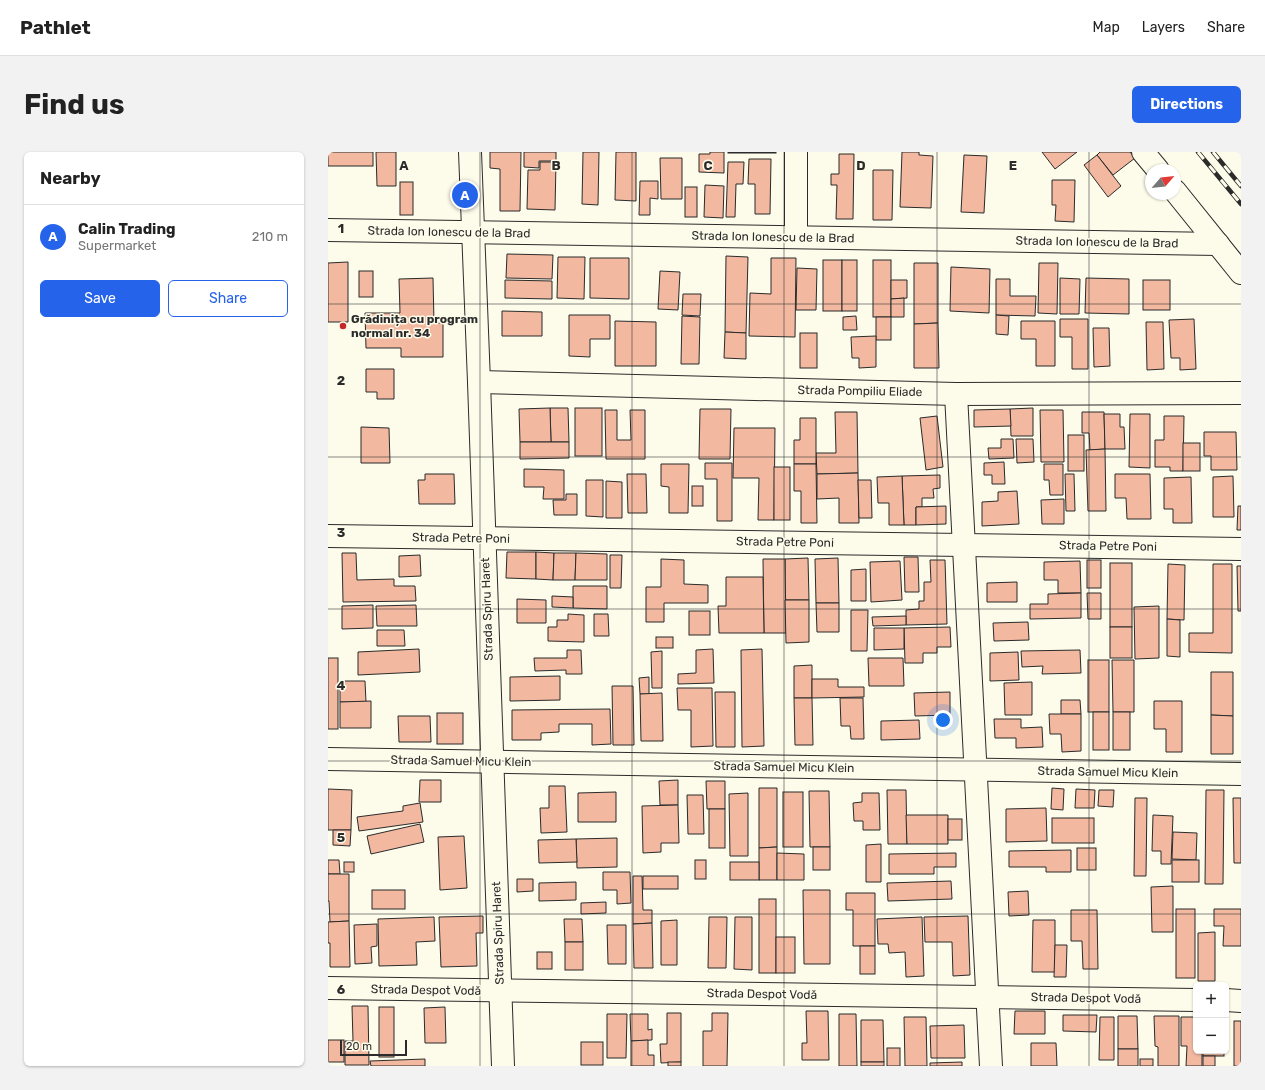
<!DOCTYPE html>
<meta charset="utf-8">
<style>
body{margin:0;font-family:Rubik,sans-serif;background:#f2f2f2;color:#222}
.controls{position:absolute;right:12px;bottom:12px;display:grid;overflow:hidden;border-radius:6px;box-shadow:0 1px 3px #0004}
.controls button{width:36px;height:36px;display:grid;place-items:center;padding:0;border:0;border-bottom:1px solid #e0e0e0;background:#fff;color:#222;font:20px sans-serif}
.compass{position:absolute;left:817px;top:12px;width:36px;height:36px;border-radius:50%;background:#fff;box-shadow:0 1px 3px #0004;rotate:62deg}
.scale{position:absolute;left:12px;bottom:10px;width:67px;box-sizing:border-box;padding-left:4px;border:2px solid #2b2b2b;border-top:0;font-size:11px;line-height:14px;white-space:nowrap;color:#2b2b2b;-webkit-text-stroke:3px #fdfbea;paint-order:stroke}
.you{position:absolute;left:615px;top:568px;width:14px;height:14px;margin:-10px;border:3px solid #fff;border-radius:50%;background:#1a73e8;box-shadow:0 0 0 6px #1a73e833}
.badge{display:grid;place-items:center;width:26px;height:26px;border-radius:50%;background:#2563eb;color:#fff;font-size:13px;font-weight:700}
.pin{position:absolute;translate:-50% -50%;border:2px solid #fff;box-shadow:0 1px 4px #0006}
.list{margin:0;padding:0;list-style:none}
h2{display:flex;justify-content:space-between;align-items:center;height:52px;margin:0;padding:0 16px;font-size:17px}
h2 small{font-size:13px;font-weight:400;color:#767676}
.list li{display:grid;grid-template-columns:26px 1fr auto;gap:12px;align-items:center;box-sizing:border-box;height:64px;padding:0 16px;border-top:1px solid #e0e0e0}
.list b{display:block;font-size:15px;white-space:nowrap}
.list p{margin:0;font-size:13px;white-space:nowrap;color:#767676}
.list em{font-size:13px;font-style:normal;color:#767676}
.actions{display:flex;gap:8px;padding:12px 16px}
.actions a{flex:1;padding:9px 0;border:1px solid #2563eb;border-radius:6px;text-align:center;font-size:14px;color:#2563eb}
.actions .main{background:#2563eb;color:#fff}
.map{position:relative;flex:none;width:913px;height:914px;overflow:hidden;border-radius:6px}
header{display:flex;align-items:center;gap:24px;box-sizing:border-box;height:56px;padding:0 20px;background:#fff;border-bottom:1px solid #e0e0e0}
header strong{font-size:19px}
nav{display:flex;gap:22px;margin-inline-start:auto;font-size:14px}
.intro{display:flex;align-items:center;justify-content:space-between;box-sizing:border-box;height:96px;padding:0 24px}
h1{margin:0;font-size:28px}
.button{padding:10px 18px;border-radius:6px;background:#2563eb;color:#fff;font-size:14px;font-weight:700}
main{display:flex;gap:24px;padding:0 24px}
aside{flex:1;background:#fff;border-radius:6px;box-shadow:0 1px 3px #0004}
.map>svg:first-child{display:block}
.building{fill:#f2b8a0;stroke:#2b2b2b}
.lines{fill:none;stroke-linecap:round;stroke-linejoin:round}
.minor-casing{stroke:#2b2b2b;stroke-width:24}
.minor{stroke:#fdfbea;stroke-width:22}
.rail-casing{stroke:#2b2b2b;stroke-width:4.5}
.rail{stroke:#fdfbea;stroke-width:3;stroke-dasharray:9;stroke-linecap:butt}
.grid{fill:none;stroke:#2b2b2b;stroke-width:1;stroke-opacity:0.55}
.poi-dot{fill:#c62828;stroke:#fdfbea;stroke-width:1.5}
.labels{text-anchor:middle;stroke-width:3;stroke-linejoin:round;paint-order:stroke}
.street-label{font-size:12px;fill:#2b2b2b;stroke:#fdfbea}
.poi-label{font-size:12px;font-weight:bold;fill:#2b2b2b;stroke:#fdfbea;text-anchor:start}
.grid-label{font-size:13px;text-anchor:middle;font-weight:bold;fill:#2b2b2b;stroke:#fdfbea;stroke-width:3;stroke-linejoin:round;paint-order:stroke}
</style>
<header>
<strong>Pathlet</strong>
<nav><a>Map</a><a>Layers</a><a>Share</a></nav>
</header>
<div class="intro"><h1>Find us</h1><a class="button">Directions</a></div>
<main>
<aside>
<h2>Nearby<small></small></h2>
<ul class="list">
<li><span class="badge">A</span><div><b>Calin Trading</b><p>Supermarket</p></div><em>210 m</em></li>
</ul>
<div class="actions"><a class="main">Save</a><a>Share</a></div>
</aside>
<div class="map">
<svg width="913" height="914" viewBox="0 0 913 914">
<rect width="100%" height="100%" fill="#fdfbea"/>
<g class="building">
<rect x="0" y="0" width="45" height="14"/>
<polygon points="48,0 68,0 68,34 49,34"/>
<polygon points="162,0 193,0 192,59 172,59 172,17 162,16"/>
<polygon points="196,0 228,0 228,9 211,9 211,16 196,15"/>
<polygon points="255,0 271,0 270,53 254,52"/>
<polygon points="288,0 308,0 308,49 287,48"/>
<polygon points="382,0 396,0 396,21 371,20 371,2 382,2"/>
<rect x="400" y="0" width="48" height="1"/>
<polygon points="574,0 591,0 591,3 605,4 603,56 572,55"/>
<polygon points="714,0 749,0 727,17"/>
<polygon points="772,0 802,0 807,6 785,23 769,3"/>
<polygon points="511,2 526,2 525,67 508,67 509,33 503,33 503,22 511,22"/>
<polygon points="636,3 659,4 656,61 633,60"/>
<polygon points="769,3 793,34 780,45 756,13"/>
<polygon points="332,6 354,6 354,47 333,47"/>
<polygon points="421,7 443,7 442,62 427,62 427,32 420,32"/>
<polygon points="212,10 228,10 227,58 199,57 200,18 212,18"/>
<polygon points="400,10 416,10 415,32 408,32 407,65 398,65"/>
<polygon points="545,18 565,18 564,68 545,68"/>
<polygon points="724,28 747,28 746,70 727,69 728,53 724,53"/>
<polygon points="312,29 330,29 330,47 322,46 322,63 311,63"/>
<rect x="72" y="30" width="13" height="33"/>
<polygon points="377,33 396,34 395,66 376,65"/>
<rect x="357" y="35" width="12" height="30"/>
<polygon points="179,102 225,103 224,127 178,126"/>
<polygon points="398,104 420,105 418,181 397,180"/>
<polygon points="230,105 257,105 256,147 229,146"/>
<polygon points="262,106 301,106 301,147 262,146"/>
<polygon points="443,106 468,106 467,185 421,184 422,141 443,142"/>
<rect x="495" y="108" width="19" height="51"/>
<rect x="514" y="108" width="15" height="51"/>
<rect x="545" y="108" width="18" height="57"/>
<polygon points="20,110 20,170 0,170 0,111"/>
<polygon points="586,111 610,111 610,171 586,172"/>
<polygon points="711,111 730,111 729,162 710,161"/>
<polygon points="623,115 662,117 661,161 622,159"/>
<polygon points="469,116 489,117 488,158 468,158"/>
<rect x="31" y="119" width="14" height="26"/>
<polygon points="332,119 352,120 350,158 330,157"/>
<polygon points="105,126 106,171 115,171 115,205 73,205 73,196 38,196 37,161 72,161 71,127"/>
<polygon points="732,126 752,127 751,162 732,162"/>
<polygon points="758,126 801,127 801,162 757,161"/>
<polygon points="668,127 682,127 682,144 708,144 707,164 668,163"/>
<polygon points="177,128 224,129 224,147 177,146"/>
<polygon points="563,128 579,128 579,146 563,147"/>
<rect x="815" y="128" width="27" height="30"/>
<polygon points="355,142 373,142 372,164 354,163"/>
<polygon points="576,146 576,165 563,165 563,147"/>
<polygon points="174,159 214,160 214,184 174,184"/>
<polygon points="241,163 282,163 282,187 262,187 262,205 241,204"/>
<polygon points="668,163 681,164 680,183 668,182"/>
<polygon points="354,164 372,165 371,212 353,212"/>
<polygon points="528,164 529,178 515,178 515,165"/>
<rect x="548" y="165" width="15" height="23"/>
<polygon points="732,167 760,167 760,217 744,217 744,185 732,185"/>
<polygon points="866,167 868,217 852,218 852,206 843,206 841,168"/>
<polygon points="287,169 328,170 328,214 287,214"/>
<polygon points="693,169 727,169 727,214 708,214 708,187 693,187"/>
<polygon points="818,170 835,170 836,217 819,218"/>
<polygon points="610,171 611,216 586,216 586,172"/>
<polygon points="765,176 781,176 782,214 766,215"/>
<polygon points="397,180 418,181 418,207 396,206"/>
<rect x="472" y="181" width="17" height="35"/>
<polygon points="548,184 548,215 531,216 531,206 524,206 523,185"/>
<polygon points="38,217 66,217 66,247 49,247 49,240 38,240"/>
<polygon points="222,256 240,256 241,290 223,290"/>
<polygon points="222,256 223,290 192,290 191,257"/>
<rect x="247" y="256" width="27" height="48"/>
<polygon points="705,256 705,284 683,284 682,257"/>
<polygon points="372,257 403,257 402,307 371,307"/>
<polygon points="682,257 683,274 646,275 646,258"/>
<polygon points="277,258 289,258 289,288 303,288 302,258 317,258 317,307 278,307"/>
<polygon points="712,258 735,258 736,310 713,310"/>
<polygon points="507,260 529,260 530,321 489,322 488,301 508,301"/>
<polygon points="754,260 776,260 777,297 762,298 761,281 754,281"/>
<polygon points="776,262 792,262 792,275 796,275 797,297 777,297"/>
<polygon points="802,262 822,262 822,316 801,315"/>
<polygon points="609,264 615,315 598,318 592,266"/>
<polygon points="836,264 856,264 855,319 842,319 842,315 827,315 827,288 836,288"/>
<polygon points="472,266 488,266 488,312 466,312 466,288 472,288"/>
<polygon points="33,275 61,276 62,311 33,311"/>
<polygon points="406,276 447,276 446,368 430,368 431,326 405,326"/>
<polygon points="876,280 908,280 909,318 883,318 883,304 876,304"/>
<rect x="740" y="283" width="16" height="36"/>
<polygon points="673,287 685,287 686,306 661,307 660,296 673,296"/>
<polygon points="688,287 705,287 706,310 689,311"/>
<polygon points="192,290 241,290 241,306 192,307"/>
<rect x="855" y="291" width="17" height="28"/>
<polygon points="777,297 778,359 760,359 758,298"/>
<polygon points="676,310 677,332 664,332 664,323 656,323 656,311"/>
<polygon points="377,311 404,311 404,369 389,369 389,327 377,327"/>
<polygon points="333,312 361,312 360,361 341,361 341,335 333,334"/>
<polygon points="466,312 488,312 489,371 473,371 473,339 466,339"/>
<polygon points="716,312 735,312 735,343 722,343 721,328 716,328"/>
<rect x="446" y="315" width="16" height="53"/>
<polygon points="196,317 236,318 236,347 215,347 216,335 196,335"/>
<polygon points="530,321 531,371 511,371 511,346 489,347 489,322"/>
<polygon points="97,322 126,322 127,352 91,352 90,328 97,328"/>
<polygon points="299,322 318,322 319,361 300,361"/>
<polygon points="737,322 746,322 747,359 738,359"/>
<polygon points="787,322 822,322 823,367 799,367 798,346 787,346"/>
<polygon points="612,323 612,336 605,337 606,346 594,346 594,355 588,355 588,373 576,373 574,324"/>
<polygon points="574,324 576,373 561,373 561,351 550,351 549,325"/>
<polygon points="905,324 906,365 885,365 885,325"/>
<polygon points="863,325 864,371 845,371 845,357 836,357 836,326"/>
<polygon points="258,328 275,328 275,365 258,364"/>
<polygon points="530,328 543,328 544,366 531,366"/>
<polygon points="278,329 294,330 294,366 278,366"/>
<rect x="364" y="334" width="11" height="20"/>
<polygon points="689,339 691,372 654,374 654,350 670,349 670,340"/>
<polygon points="238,342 249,342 249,363 226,363 225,348 238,348"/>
<polygon points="736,347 736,372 714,372 713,348"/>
<polygon points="618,354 618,372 588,373 588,355"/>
<polygon points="910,354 913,354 913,378 909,378"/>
<polygon points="179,400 208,400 208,427 178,426"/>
<polygon points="208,400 226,401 225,428 208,427"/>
<polygon points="14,401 28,401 29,428 66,427 66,434 87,434 88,449 15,450"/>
<polygon points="226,401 248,401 247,428 225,428"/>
<polygon points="248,401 279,402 279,428 247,428"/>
<polygon points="92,403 93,424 71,425 71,404"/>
<polygon points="282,403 294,403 293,436 282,436"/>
<polygon points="576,405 590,405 591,440 577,440"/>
<polygon points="480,406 481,448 457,448 457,407"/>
<polygon points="510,406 511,451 488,451 487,407"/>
<polygon points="333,407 356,408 356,432 380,433 380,451 336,451 336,470 318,470 318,435 333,435"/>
<polygon points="435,407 457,407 458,481 436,481"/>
<polygon points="602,408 617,408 619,472 578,473 578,458 591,457 591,449 596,449 596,430 603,430"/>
<rect x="759" y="408" width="14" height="28"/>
<polygon points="572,409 574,448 543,450 542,410"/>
<polygon points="752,409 753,441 730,441 730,428 716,428 716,410"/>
<rect x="782" y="411" width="22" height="64"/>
<polygon points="840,412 857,413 856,468 839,467"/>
<polygon points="885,412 904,412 904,501 861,500 861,481 885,481"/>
<polygon points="909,414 913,414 913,459 910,459"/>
<polygon points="538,417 538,449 523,449 523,418"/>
<polygon points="398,425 435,425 436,481 391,481 390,454 398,454"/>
<polygon points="689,430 689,450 659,450 659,431"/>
<polygon points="245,434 279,434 279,457 245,456"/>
<polygon points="753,441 753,466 702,467 702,452 720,452 720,442"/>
<polygon points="759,441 773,441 773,467 760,467"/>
<polygon points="224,444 245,445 245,456 224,455"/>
<polygon points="189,447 218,448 218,471 189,471"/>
<polygon points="457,448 481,448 481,490 458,491"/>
<polygon points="488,451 511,451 511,480 489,480"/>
<polygon points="45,453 45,476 14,477 14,454"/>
<polygon points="88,453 89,474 49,474 48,454"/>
<polygon points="831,454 831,506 807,507 806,455"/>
<polygon points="523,458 540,458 539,499 523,499"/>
<rect x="361" y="459" width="21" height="24"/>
<polygon points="240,462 256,463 256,490 220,489 220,475 229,475 229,468 240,468"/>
<polygon points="266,462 280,462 281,484 266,484"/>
<polygon points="578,464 578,473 545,474 544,465"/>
<polygon points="839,467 852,468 852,505 839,504"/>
<polygon points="700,470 701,488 666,489 665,471"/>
<polygon points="622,475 623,495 609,495 609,501 595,501 595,511 577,511 576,476"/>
<rect x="782" y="475" width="22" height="31"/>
<polygon points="546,476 576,476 576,497 546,498"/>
<polygon points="49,478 76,478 77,494 49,494"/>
<rect x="328" y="485" width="17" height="11"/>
<polygon points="91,497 92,520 30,523 30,500"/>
<polygon points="385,497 386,531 350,532 350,522 368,521 368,498"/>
<polygon points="434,497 436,594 414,595 413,498"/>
<polygon points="239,498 253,498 254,522 238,522 238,518 207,519 206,506 239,506"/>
<polygon points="752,498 753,521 714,522 715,514 694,515 693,499"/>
<polygon points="334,499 334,536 324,536 323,500"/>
<polygon points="690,500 691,528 662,529 662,501"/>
<rect x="0" y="506" width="10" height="71"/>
<polygon points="540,506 575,506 576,534 541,534"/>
<rect x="760" y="508" width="21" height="52"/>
<polygon points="784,508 806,508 806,560 785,560"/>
<polygon points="484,513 484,546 466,546 466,514"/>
<polygon points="883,520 905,520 905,564 883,563"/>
<polygon points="232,524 232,548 182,549 182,525"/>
<polygon points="321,525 321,542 312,542 311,526"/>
<polygon points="484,527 510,527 510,535 536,535 536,545 484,546"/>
<polygon points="12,529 37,529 38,550 12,550"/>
<polygon points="704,530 704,563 677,563 676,531"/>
<polygon points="284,534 305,534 306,593 285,593"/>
<polygon points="349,536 384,536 385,594 363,595 363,558 350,558"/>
<polygon points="387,540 407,540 407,595 388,595"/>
<polygon points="622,540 622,563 587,564 586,541"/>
<polygon points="334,541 335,589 313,589 312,542"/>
<polygon points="466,546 484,546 485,593 467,593"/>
<polygon points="512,546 535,546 536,587 523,587 522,574 513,574"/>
<polygon points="733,548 752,548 753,562 733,562"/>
<polygon points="43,549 43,576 12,576 12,550"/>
<polygon points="826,549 854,549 854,600 838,600 838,577 826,577"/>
<polygon points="282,557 283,592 264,593 264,572 231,572 231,580 213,581 213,588 184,588 184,558"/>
<rect x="765" y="560" width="16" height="38"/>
<rect x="785" y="560" width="17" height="38"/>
<rect x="109" y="561" width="26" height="31"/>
<polygon points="721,562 753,562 753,599 734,600 733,582 722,582"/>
<polygon points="883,563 905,564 905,602 883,602"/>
<polygon points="70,564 102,564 103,590 71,590"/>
<polygon points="666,567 693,567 693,576 714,575 715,595 688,596 688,586 667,586"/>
<polygon points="591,568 592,587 553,588 553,569"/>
<polygon points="92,628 113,628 113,650 91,650"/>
<polygon points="350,628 350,653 332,653 331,629"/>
<polygon points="378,629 397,629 397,657 379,657"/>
<polygon points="221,634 237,634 239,680 213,681 212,656 221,656"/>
<polygon points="431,636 449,636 449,695 431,696"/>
<polygon points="724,636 736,637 735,658 723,657"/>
<polygon points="0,637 24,638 23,678 0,678"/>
<polygon points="748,637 767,638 766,656 747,656"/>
<polygon points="559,638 578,638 579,692 560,692"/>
<polygon points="771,638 786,638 785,655 770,654"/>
<polygon points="878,638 896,638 895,732 877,732"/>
<polygon points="481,639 501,639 502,695 482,695"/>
<polygon points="288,640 288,670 250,670 250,641"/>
<rect x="455" y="640" width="20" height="55"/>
<polygon points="420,641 420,704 402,704 401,642"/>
<polygon points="534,641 551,641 552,678 535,678 535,669 526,669 525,651 534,650"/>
<polygon points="359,643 375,643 376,682 360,682"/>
<polygon points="807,646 819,646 818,724 806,724"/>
<polygon points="905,646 913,646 913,711 906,711"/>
<polygon points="92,651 95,670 31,679 29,665 75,659 75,654"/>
<polygon points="350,653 351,691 333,691 333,700 315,701 314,654"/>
<polygon points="718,656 719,689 678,690 678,657"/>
<rect x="381" y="657" width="16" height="39"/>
<polygon points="578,663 620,663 620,692 579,692"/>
<polygon points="825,663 845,664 843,712 833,712 833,699 824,699"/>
<rect x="724" y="666" width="42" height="25"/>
<rect x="620" y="667" width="14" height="21"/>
<polygon points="92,672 96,690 43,702 39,684"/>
<polygon points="5,678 23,678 22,694 5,693"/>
<polygon points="845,680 869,681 868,708 844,707"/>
<polygon points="136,684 139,736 112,738 110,685"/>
<polygon points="289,686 289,715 249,716 248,687"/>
<polygon points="248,687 249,710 211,711 210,688"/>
<polygon points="553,692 553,730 538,730 538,693"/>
<polygon points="449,695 449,728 431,728 431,696"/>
<rect x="485" y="695" width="17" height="23"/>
<rect x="749" y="696" width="19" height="22"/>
<polygon points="743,698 743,720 718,720 718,715 681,715 681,699"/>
<polygon points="449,701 476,702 476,728 449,728"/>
<polygon points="628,701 628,715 606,715 606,722 561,722 561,702"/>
<polygon points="0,708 11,708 12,722 0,722"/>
<rect x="367" y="708" width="11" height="19"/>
<rect x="844" y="708" width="27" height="22"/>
<rect x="16" y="710" width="10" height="10"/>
<rect x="402" y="710" width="29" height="18"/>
<polygon points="275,720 302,720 303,751 289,752 289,738 275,738"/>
<polygon points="0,722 21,722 21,769 2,770 1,749 0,749"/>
<polygon points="305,724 314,724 315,758 324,758 324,771 305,772"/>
<rect x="315" y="724" width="35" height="13"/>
<polygon points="189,727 205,727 205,739 189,740"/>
<polygon points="623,729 624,747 560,749 559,731"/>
<polygon points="248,730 248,748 211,749 211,731"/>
<polygon points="845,734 845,780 824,780 823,735"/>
<rect x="44" y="738" width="33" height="19"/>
<polygon points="475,738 502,738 502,812 476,812"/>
<polygon points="700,739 701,763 681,764 680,740"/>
<polygon points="518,741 547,741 547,794 525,794 525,758 518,758"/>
<rect x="431" y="747" width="17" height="74"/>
<polygon points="278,750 278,761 253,762 253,751"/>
<rect x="848" y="757" width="19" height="69"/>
<polygon points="886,757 913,757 913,794 895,794 896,774 886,774"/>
<polygon points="743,758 769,758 770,817 755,817 754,789 743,789"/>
<polygon points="155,764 155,781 148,781 149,814 113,815 111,765"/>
<polygon points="640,764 642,823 625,824 624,790 597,790 596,765"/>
<polygon points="106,765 107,789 88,790 89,813 51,814 50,767"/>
<polygon points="381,765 399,765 398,816 380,816"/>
<polygon points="407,765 424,765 424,818 406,817"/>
<polygon points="594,765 596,824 578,825 577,800 561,801 560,792 550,792 549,767"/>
<polygon points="236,767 254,767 255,790 237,790"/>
<polygon points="349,768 349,813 333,813 333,769"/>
<polygon points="705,768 727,768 727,820 704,820"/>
<polygon points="21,769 22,815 2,815 2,791 0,791 0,770"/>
<polygon points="324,771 325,816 306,816 305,772"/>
<polygon points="49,772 49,794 43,795 44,811 27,812 26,773"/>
<polygon points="279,773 298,773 298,812 280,812"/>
<polygon points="887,780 887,829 870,829 870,781"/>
<rect x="448" y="785" width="19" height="36"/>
<rect x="237" y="790" width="18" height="28"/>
<polygon points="727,793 739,793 738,825 726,825"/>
<rect x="532" y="794" width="15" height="28"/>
<rect x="209" y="800" width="15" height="17"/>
<polygon points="24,854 40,854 41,913 17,913 17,889 25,889"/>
<rect x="51" y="855" width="15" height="50"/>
<polygon points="117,855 118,891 97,891 96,856"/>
<polygon points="478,859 500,859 501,908 474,908 474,891 479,891"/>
<polygon points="687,859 717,859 717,882 686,882"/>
<polygon points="339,861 353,861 353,910 333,911 332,892 339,892"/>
<polygon points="384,861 400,861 399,914 375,914 375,879 384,879"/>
<polygon points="279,862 299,862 298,906 279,906"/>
<polygon points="302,862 320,862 320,878 324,877 324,888 303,889"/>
<polygon points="511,862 528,862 529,914 511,914"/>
<polygon points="735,863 769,863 768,880 735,879"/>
<polygon points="790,864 809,864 810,897 790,897"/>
<polygon points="826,864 851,864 851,914 830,914 830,895 827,894"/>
<polygon points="576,865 598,865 599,914 577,914"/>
<polygon points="772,865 786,865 786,908 771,908"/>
<polygon points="853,865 868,865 868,899 874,899 874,914 858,914 859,894 853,894"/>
<polygon points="533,868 555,868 556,910 533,910"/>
<rect x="906" y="869" width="7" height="45"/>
<polygon points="636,873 637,906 603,906 602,874"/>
<rect x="0" y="888" width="16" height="22"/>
<polygon points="320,888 320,903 326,903 326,914 303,914 303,889"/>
<rect x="253" y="890" width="22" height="23"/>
<polygon points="703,891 728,891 729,914 703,914"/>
<rect x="559" y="896" width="13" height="18"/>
<rect x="790" y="897" width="20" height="17"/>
<rect x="875" y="899" width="21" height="5"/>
<rect x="875" y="904" width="12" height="10"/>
<polygon points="97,907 97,914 43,914 42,909"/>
<rect x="812" y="907" width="13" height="7"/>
<rect x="340" y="910" width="13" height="4"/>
<rect x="533" y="910" width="23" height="4"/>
<polygon points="634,910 634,914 602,914 602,911"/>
</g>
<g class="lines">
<defs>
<g id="minor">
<polyline points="142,0 151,230 175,914"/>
<polyline points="468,0 468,85"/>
<polyline points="815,0 830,18"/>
<polyline points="847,39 913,121"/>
<polyline points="0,78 890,92"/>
<polyline points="151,230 628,242 913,241"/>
<polyline points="628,242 663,914"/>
<polyline points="0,384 913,397"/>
<polyline points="0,607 913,622"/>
<polyline points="0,836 868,848"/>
<polyline points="898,848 913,849"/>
</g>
</defs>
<use href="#minor" class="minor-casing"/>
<use href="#minor" class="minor"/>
<defs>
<g id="rail">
<polyline points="870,0 913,52"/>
<polyline points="885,0 913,34"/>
</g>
</defs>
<use href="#rail" class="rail-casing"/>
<use href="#rail" class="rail"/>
</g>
<path class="grid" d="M152,0V914M304,0V914M456,0V914M609,0V914M761,0V914M0,152H913M0,305H913M0,457H913M0,609H913M0,762H913"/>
<circle class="poi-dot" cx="15" cy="174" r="4"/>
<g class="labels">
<g class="street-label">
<text transform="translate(121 80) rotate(1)" y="4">Strada Ion Ionescu de la Brad</text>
<text transform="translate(445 85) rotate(1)" y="4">Strada Ion Ionescu de la Brad</text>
<text transform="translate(769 90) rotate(1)" y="4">Strada Ion Ionescu de la Brad</text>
<text transform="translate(532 239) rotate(1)" y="4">Strada Pompiliu Eliade</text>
<text transform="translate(133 386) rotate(1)" y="4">Strada Petre Poni</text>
<text transform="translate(457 390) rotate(1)" y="4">Strada Petre Poni</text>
<text transform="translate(780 394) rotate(1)" y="4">Strada Petre Poni</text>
<text transform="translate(159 457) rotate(-92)" y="4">Strada Spiru Haret</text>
<text transform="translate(133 609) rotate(1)" y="4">Strada Samuel Micu Klein</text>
<text transform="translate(456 615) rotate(1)" y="4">Strada Samuel Micu Klein</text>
<text transform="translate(780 620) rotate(1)" y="4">Strada Samuel Micu Klein</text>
<text transform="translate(170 781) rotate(-92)" y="4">Strada Spiru Haret</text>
<text transform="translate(98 838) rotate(1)" y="4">Strada Despot Vodă</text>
<text transform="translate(434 842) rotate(1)" y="4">Strada Despot Vodă</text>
<text transform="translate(758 846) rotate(1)" y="4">Strada Despot Vodă</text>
</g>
<g class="poi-label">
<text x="23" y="171">Grădinița cu program<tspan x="23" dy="14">normal nr. 34</tspan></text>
</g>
</g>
<g class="grid-label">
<text x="76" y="18">A</text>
<text x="228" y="18">B</text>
<text x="380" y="18">C</text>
<text x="533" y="18">D</text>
<text x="685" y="18">E</text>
<text x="13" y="81">1</text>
<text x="13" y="233">2</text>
<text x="13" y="385">3</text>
<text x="13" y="538">4</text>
<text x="13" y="690">5</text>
<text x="13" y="842">6</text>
</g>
</svg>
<div class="controls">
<button>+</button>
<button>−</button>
</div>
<svg class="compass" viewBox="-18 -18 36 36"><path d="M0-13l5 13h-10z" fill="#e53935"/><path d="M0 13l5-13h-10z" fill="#767676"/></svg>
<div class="scale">20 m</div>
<div class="you"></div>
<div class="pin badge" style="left:137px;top:43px">A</div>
</div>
</main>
